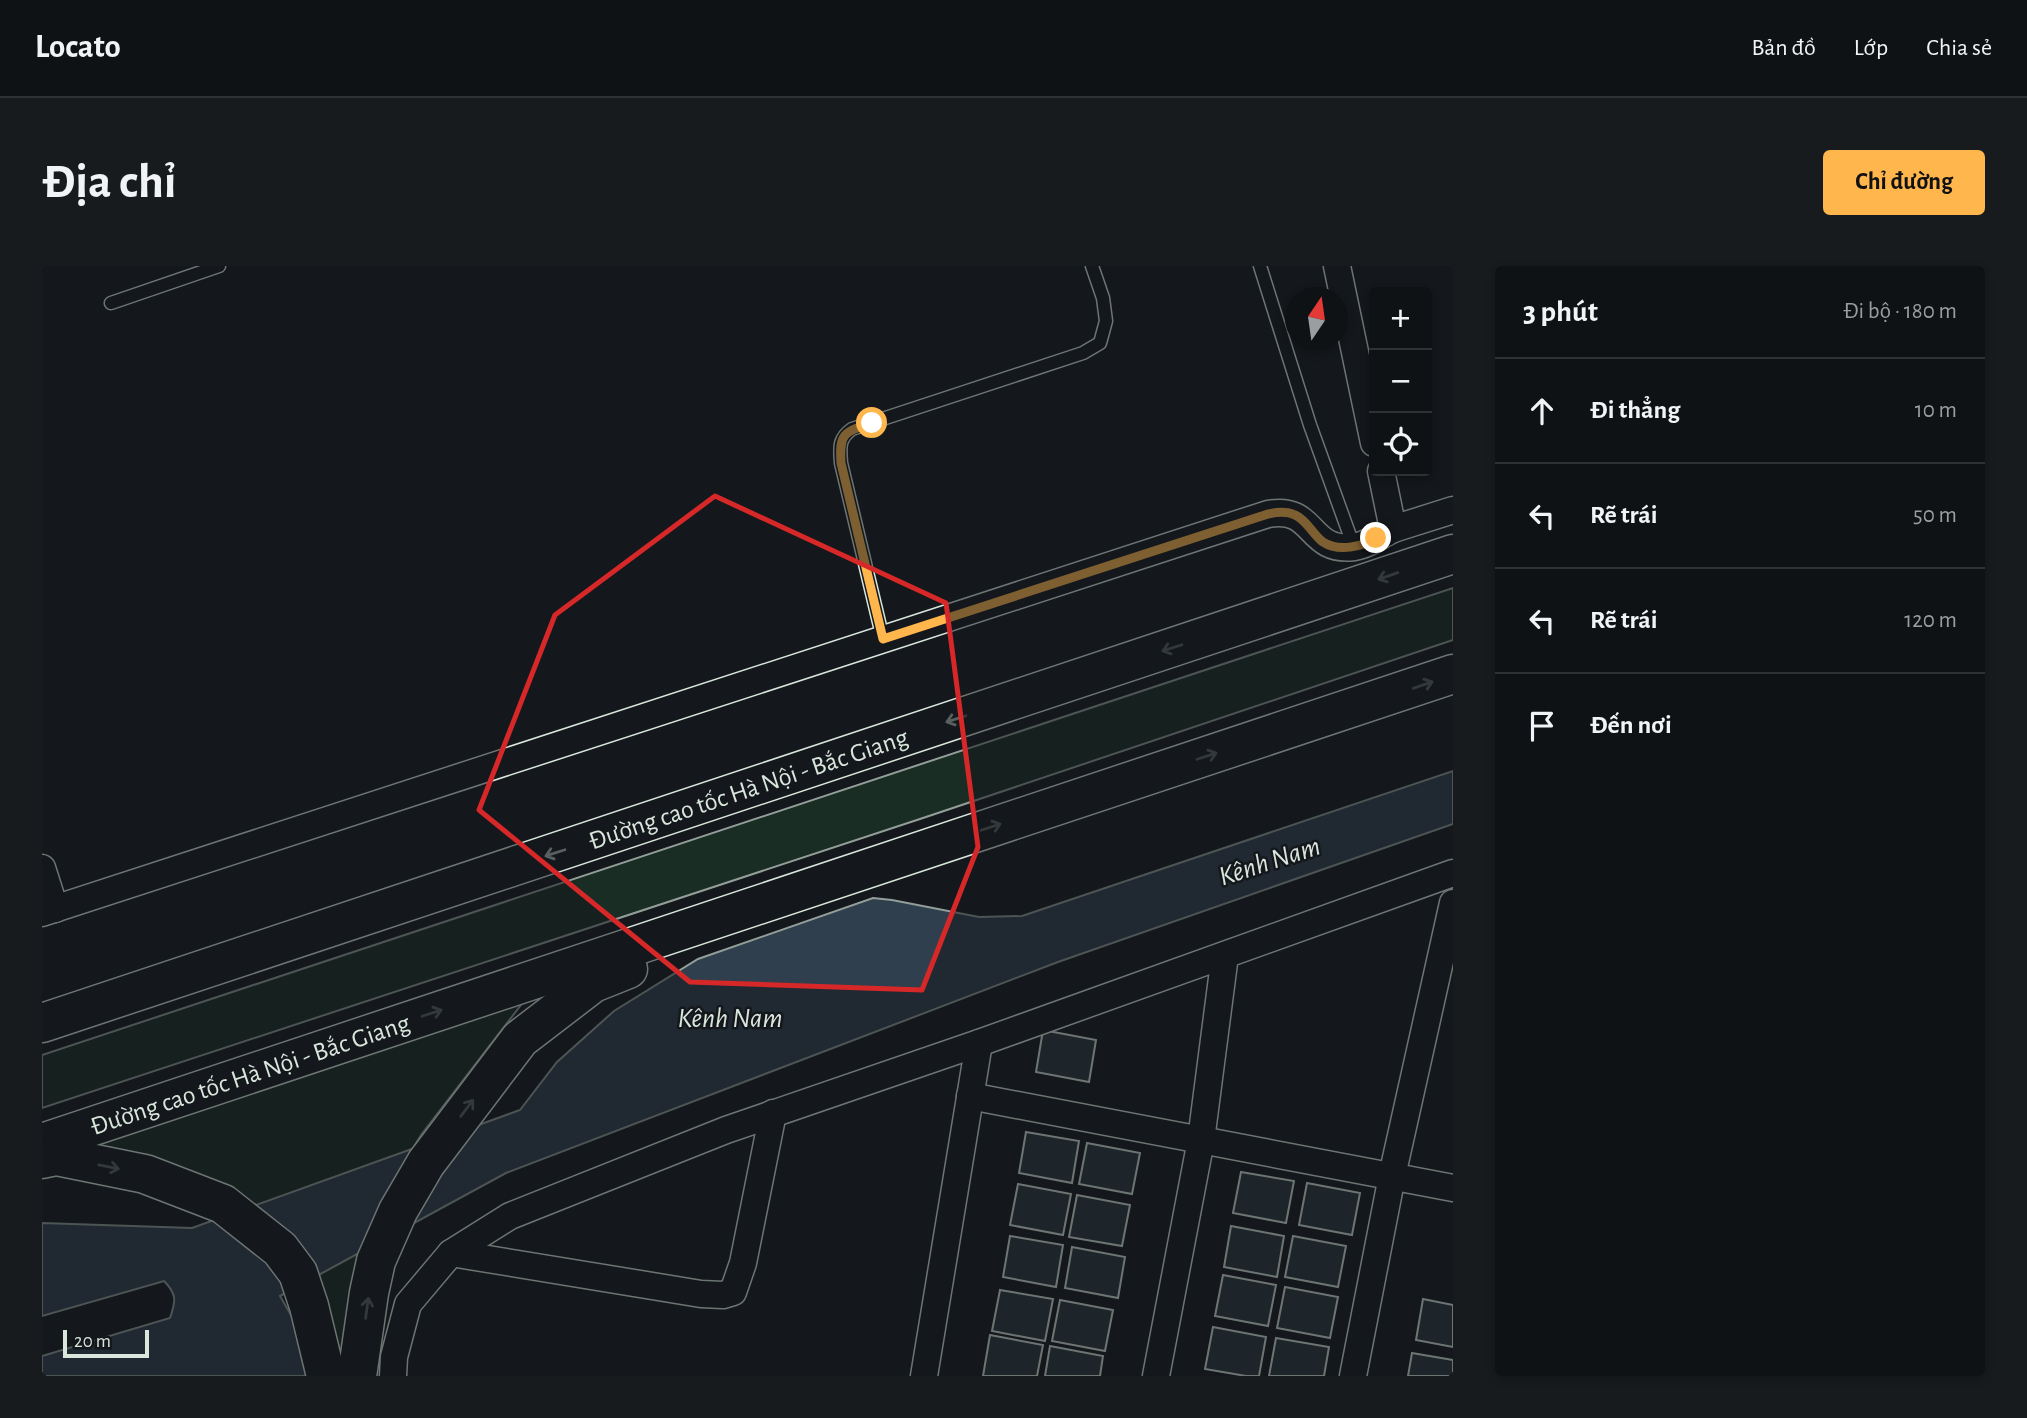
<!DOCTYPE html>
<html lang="vi">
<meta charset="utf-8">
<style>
body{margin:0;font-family:"Alegreya Sans",sans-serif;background:#181b1e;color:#f1f3f6}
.controls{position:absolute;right:21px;top:21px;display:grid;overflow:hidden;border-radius:7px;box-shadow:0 4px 10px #0003}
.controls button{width:63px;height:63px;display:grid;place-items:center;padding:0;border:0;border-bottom:2px solid #2f3234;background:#0f1215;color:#f1f3f6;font:35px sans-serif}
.compass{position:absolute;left:1243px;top:21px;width:63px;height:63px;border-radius:50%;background:#0f1215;box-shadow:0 4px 10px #0003;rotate:13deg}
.scale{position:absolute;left:21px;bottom:18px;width:86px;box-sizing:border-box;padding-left:7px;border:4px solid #d8e6dc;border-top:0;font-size:19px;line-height:24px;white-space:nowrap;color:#d8e6dc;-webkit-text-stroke:5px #14181c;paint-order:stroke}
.stop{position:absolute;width:21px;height:21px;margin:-16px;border:5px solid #ffb74d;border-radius:50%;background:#fff}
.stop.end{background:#ffb74d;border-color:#fff;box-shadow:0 2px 7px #0008}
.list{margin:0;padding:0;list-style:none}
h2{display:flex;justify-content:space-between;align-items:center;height:91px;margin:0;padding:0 28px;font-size:30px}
h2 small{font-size:23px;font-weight:400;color:#9b9ea0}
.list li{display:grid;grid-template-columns:46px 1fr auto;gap:21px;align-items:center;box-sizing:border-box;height:105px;padding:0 28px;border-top:2px solid #2f3234}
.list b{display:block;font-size:26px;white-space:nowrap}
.list em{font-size:23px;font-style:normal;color:#9b9ea0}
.icon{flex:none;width:38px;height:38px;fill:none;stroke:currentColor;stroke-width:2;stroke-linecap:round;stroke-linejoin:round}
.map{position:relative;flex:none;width:1411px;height:1110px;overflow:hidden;border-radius:7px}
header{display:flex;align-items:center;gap:42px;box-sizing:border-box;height:98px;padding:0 35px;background:#0f1215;border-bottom:2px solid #2f3234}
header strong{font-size:33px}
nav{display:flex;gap:38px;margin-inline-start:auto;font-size:24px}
.intro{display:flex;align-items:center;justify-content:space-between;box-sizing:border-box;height:168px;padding:0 42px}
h1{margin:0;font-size:49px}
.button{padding:18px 32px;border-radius:7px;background:#ffb74d;color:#111;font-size:24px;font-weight:700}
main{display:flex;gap:42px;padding:0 42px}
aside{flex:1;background:#0f1215;border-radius:7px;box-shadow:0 4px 10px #0003}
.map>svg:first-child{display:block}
.green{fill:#1a2d24;stroke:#939e99;stroke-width:2}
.water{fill:#2f3f4d;stroke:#939e99;stroke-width:2}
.building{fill:#2c363c;stroke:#d8e6dc;stroke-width:2}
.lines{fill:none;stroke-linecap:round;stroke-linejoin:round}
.service-casing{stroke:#d8e6dc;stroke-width:15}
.minor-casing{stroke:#d8e6dc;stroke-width:29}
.motorway-casing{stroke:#d8e6dc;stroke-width:41}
.service{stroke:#14181c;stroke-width:12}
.minor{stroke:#14181c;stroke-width:26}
.motorway{stroke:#14181c;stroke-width:38}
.oneway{stroke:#59605f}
.route{stroke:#ffb74d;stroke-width:9}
.marked{fill:none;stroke:#d62828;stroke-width:5;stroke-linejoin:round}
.labels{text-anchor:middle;stroke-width:5;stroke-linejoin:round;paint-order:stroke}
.street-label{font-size:26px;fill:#d8e6dc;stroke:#14181c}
.water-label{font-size:28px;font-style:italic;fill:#d8e6dc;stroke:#14181c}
</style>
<header>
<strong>Locato</strong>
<nav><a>Bản đồ</a><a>Lớp</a><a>Chia sẻ</a></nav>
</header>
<div class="intro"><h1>Địa chỉ</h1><a class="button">Chỉ đường</a></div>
<main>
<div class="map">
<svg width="1411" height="1110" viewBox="0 0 1411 1110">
<rect width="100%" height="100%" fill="#14181c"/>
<g class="green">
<polygon points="1411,322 1411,374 881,552 0,842 0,789"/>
<polygon points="482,735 379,869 354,911 296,1110 264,1006 38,877"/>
</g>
<path class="water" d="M1411,505V558L1016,696L464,907L238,1030L265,1077L271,1110H0V1090L128,1052C134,1035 135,1028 122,1015L0,1050V957L150,962L478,844L515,796L572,745L656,693L831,632L850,634L937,651L980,650Z"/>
<g class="building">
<polygon points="1001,764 1054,774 1047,816 994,806"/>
<polygon points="984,866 1037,875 1030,917 977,907"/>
<polygon points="1045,877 1098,887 1090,928 1037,918"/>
<polygon points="1199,906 1252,915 1244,957 1191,947"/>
<polygon points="1265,917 1318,927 1310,969 1257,959"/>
<polygon points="976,918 1029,928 1021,969 968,959"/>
<polygon points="1035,929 1088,939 1080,980 1027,971"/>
<polygon points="1189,960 1242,970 1235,1011 1182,1001"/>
<polygon points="968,970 1021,979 1014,1021 961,1011"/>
<polygon points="1251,970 1304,980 1296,1021 1243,1011"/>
<polygon points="1030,981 1083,991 1076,1032 1023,1022"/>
<polygon points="1181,1009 1234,1019 1226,1060 1173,1050"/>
<polygon points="1243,1021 1296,1031 1288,1072 1235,1062"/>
<polygon points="958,1024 1011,1033 1003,1075 950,1065"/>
<polygon points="1381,1033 1411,1039 1411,1081 1374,1074"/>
<polygon points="1018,1034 1071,1044 1063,1085 1010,1075"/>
<polygon points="1171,1061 1224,1071 1217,1110 1204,1110 1163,1103"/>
<polygon points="948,1069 1001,1079 995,1110 941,1110"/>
<polygon points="1234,1072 1287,1081 1282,1110 1227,1110"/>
<polygon points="1008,1080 1061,1090 1058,1110 1003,1110"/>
<polygon points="1370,1087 1411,1094 1411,1110 1366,1110"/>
</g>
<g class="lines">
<defs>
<g id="service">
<polyline points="1218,0 1268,159 1312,281"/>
<polyline points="69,37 177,0"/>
<path d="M841,373L799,197C798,182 796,173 810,163L1041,87L1058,77L1064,55L1061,32L1050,0"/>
</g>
<g id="minor">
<polyline points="1295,0 1332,177"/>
<polyline points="1339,205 1351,263 1411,244"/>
<polyline points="0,602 13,643"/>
<path d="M0,647L1226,248C1274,239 1265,287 1312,281C1326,279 1339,269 1351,263"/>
<polyline points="928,830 1411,922"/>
<polyline points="409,987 659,1028 681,1029 691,1026 701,997 731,847"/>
<polyline points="351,1110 352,1091 366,1038 409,987 468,950 684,864 937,777 1411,607"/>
<polyline points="882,1110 937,777"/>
<polyline points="1114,1110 1159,874 1183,689"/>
<polyline points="1311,1110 1350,910 1411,637"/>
</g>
<g id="motorway">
<path id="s1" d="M0,757L1411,288"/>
<path id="s2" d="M0,877L1411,408"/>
<polyline points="0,893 14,890 103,908 181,938 238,983 256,1007 267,1040 284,1110"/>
<polyline points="315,1110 327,1027 334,995 356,945 384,897 478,773 551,717 586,703"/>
</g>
</defs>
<use href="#service" class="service-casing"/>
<use href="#minor" class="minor-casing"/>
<use href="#motorway" class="motorway-casing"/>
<use href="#service" class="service"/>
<use href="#minor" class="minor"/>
<use href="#motorway" class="motorway"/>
</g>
<defs><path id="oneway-shaft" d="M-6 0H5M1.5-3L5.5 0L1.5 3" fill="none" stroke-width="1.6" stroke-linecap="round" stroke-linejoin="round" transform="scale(1.75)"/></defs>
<g class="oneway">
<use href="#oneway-shaft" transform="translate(1346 310) rotate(161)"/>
<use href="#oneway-shaft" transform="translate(1130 382) rotate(162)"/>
<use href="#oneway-shaft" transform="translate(1381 419) rotate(-19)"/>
<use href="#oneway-shaft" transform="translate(914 453) rotate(162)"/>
<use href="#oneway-shaft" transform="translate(1165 490) rotate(-18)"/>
<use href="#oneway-shaft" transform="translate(949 561) rotate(-18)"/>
<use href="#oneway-shaft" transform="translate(513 587) rotate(162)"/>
<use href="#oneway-shaft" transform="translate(390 747) rotate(-18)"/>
<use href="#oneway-shaft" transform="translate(425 842) rotate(-53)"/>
<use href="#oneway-shaft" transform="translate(67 901) rotate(11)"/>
<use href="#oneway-shaft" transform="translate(325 1042) rotate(-82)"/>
</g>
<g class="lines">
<path class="route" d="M830,157C802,166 797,167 799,197L841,373L1226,248C1235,246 1245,245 1253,249C1265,254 1271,269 1281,276C1296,286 1320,281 1334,272"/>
</g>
<path d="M0 0H1411V1110H0ZM673,230L904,337L936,581L880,724L648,716L437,544L513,349Z" fill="#14181c" fill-opacity=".55" fill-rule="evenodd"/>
<path class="marked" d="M673,230L904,337L936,581L880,724L648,716L437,544L513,349Z"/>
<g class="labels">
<g class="street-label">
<text dy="9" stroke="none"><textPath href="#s1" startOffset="744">Đường cao tốc Hà Nội - Bắc Giang</textPath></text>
<text dy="9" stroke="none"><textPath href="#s2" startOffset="219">Đường cao tốc Hà Nội - Bắc Giang</textPath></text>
</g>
<g class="water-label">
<text transform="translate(1227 594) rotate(-18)" y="10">Kênh Nam</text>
<text x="688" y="761">Kênh Nam</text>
</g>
</g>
</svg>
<div class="controls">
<button>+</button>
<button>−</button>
<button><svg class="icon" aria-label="locate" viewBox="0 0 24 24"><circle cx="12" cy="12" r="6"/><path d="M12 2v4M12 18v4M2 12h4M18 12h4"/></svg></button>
</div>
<svg class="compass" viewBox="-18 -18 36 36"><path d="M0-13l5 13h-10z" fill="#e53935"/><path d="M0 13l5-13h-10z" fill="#9b9ea0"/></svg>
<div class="scale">20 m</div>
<div class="stop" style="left:830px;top:157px"></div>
<div class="stop end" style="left:1334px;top:272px"></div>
</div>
<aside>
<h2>3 phút<small>Đi bộ · 180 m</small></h2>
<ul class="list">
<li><svg class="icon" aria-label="ahead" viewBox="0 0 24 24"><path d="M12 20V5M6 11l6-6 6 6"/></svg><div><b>Đi thẳng</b></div><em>10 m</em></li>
<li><svg class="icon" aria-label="left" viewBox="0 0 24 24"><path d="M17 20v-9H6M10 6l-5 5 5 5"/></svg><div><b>Rẽ trái</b></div><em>50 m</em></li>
<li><svg class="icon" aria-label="left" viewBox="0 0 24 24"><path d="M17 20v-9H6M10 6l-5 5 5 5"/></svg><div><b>Rẽ trái</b></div><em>120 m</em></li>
<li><svg class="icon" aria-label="arrive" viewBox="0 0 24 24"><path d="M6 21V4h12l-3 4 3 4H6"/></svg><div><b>Đến nơi</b></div></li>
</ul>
</aside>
</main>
